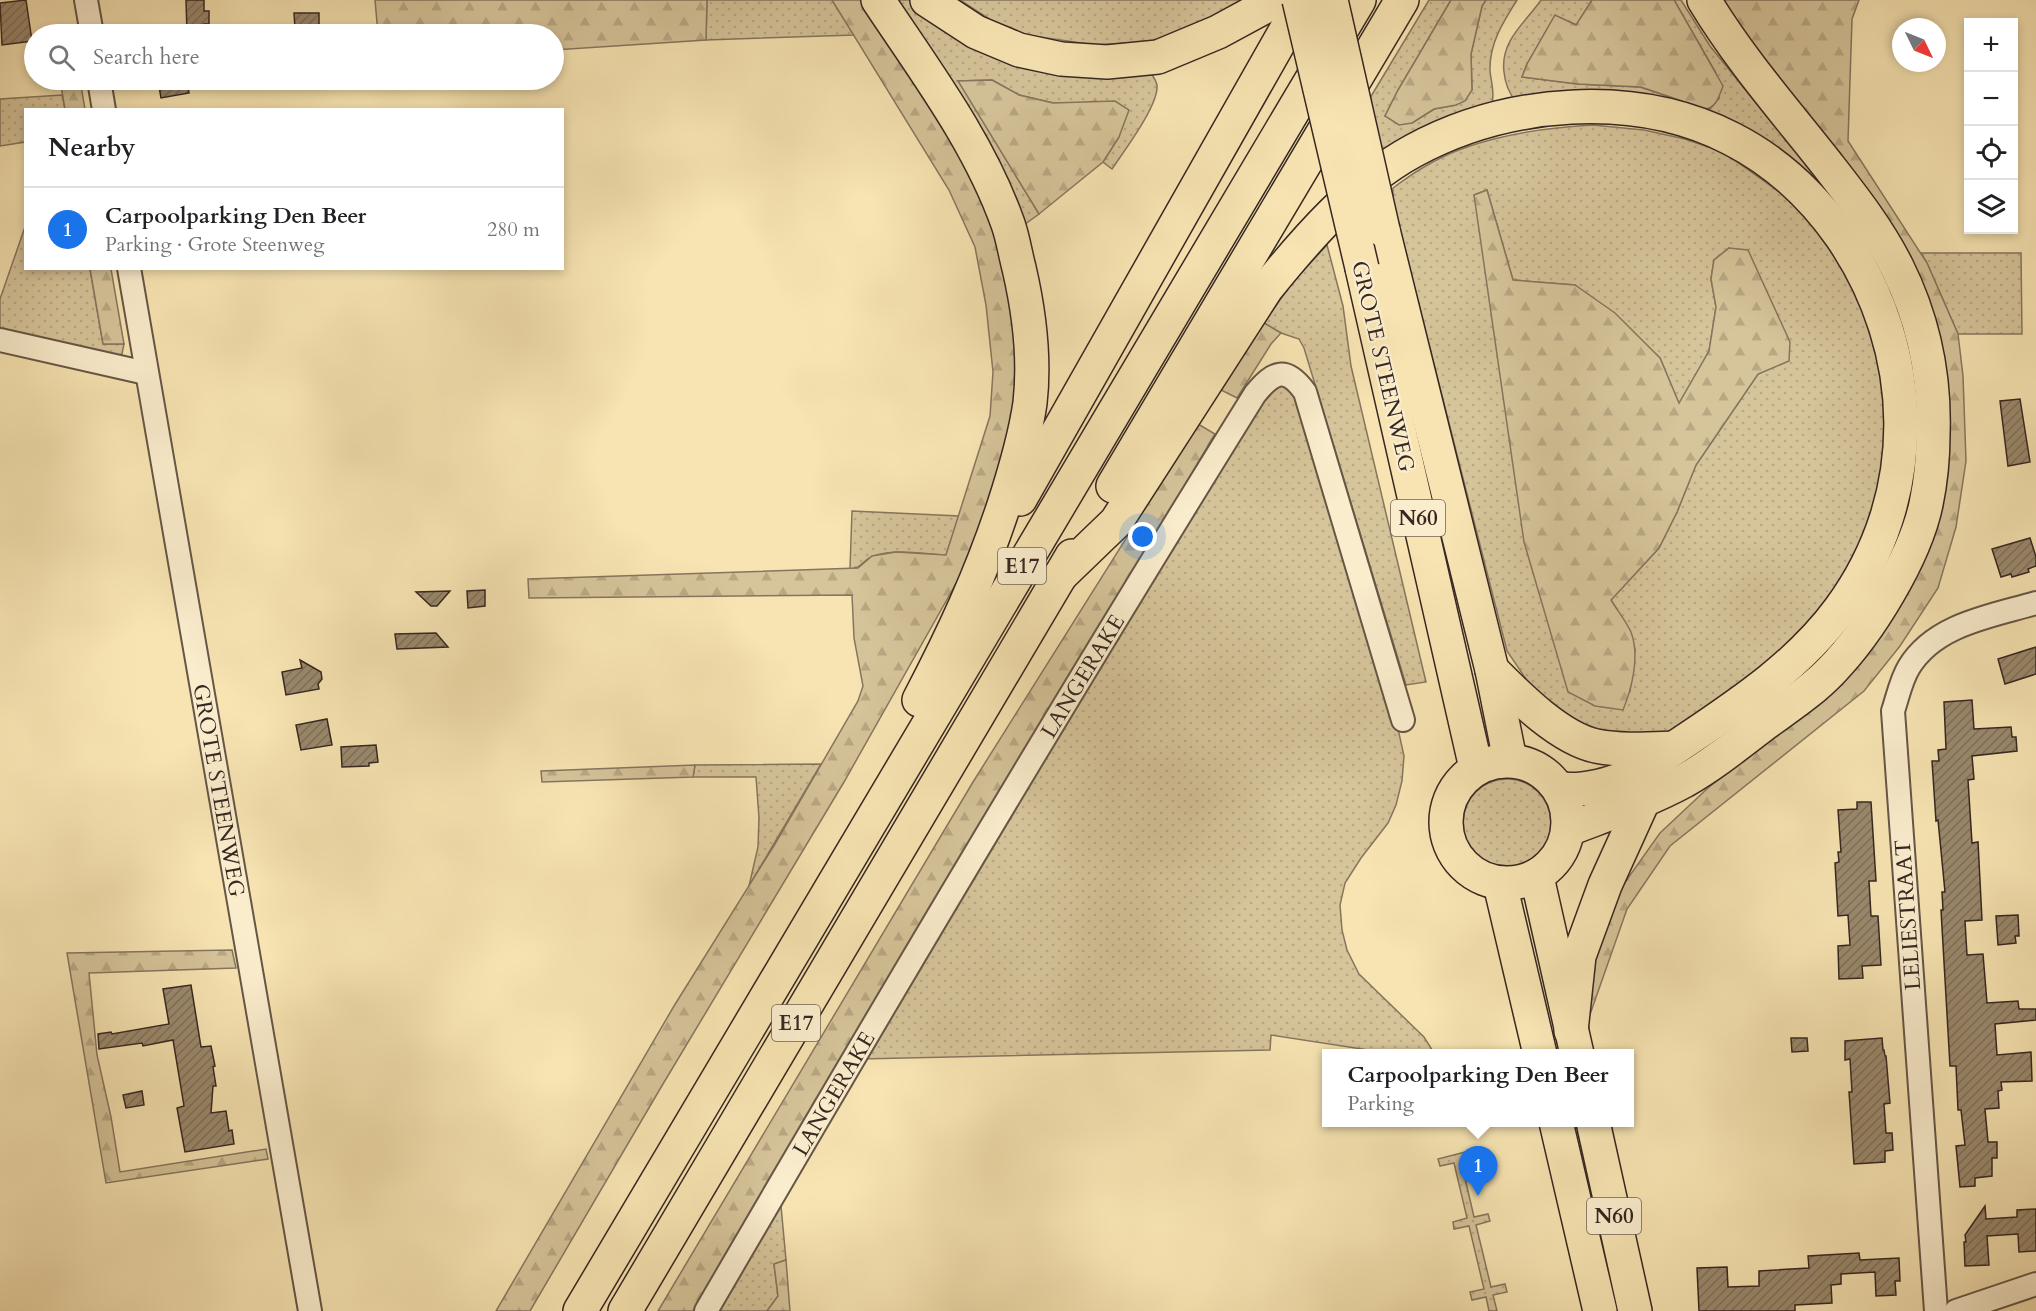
<!DOCTYPE html>
<meta charset="utf-8">
<style>
body{margin:0;font-family:Cardo,serif;background:#f6f6f6;color:#202124}
.controls{position:absolute;right:18px;top:18px;display:grid;overflow:hidden;border-radius:0px;box-shadow:0 3px 9px #0003}
.controls button{width:54px;height:54px;display:grid;place-items:center;padding:0;border:0;border-bottom:2px solid #e0e0e0;background:#fff;color:#202124;font:30px sans-serif}
.compass{position:absolute;left:1892px;top:18px;width:54px;height:54px;border-radius:50%;background:#fff;box-shadow:0 3px 9px #0003;rotate:133deg}
.you{position:absolute;left:1143px;top:537px;width:21px;height:21px;margin:-15px;border:4px solid #fff;border-radius:50%;background:#1a73e8;box-shadow:0 0 0 9px #1a73e833}
.badge{display:grid;place-items:center;width:39px;height:39px;border-radius:50%;background:#1a73e8;color:#fff;font-size:20px;font-weight:700}
.pin{position:absolute;translate:-50% -50px;filter:drop-shadow(0 2px 3px #0008)}
.pin::after{content:'';position:absolute;top:32px;width:21px;height:18px;background:inherit;clip-path:polygon(0 0,100% 0,50% 100%)}
.popup{position:absolute;left:1322px;top:1049px;width:312px;height:78px;box-sizing:border-box;display:grid;place-content:center;border-radius:0px;background:#fff;filter:drop-shadow(0 2px 4px #0005);font-size:20px;white-space:nowrap;color:#757577}
.popup b{font-size:22px;color:#202124}
.popup::after{content:'';position:absolute;left:50%;top:100%;margin-left:-12px;border:12px solid transparent;border-top-color:#fff}
.list{margin:0;padding:0;list-style:none}
h2{display:flex;justify-content:space-between;align-items:center;height:78px;margin:0;padding:0 24px;font-size:26px}
h2 small{font-size:20px;font-weight:400;color:#757577}
.list li{display:grid;grid-template-columns:39px 1fr auto;gap:18px;align-items:center;box-sizing:border-box;height:84px;padding:0 24px;border-top:2px solid #e0e0e0}
.list b{display:block;font-size:22px;white-space:nowrap}
.list p{margin:0;font-size:20px;white-space:nowrap;color:#757577}
.list em{font-size:20px;font-style:normal;color:#757577}
.icon{flex:none;width:33px;height:33px;fill:none;stroke:currentColor;stroke-width:2;stroke-linecap:round;stroke-linejoin:round}
.map{position:relative;flex:none;width:2036px;height:1311px;overflow:hidden}
.search{position:absolute;background:#fff;box-shadow:0 3px 9px #0003;left:24px;top:24px;width:540px;height:66px;display:flex;align-items:center;gap:15px;box-sizing:border-box;padding:0 21px;border-radius:33px;color:#757577;font-size:22px}
.panel{position:absolute;background:#fff;box-shadow:0 3px 9px #0003;left:24px;top:108px;width:540px;height:162px;border-radius:0px}
.map>svg:first-child{display:block}
.green{fill:url(#green-dots);stroke:#86765e;stroke-width:1.5;fill-rule:evenodd}
.forest{fill:url(#forest-firs);stroke:#86765e;stroke-width:1.5}
.building{fill:url(#building-hatch);stroke:#362722;stroke-width:1.5}
.lines{fill:none;stroke-linecap:round;stroke-linejoin:round}
.minor-casing{stroke:#665646;stroke-width:26}
.highway-casing{stroke:#362722;stroke-width:36}
.minor{stroke:#faedcd;stroke-width:22}
.highway{stroke:#f7e4b2;stroke-width:33}
.highway-bridge-casing{stroke:#362722;stroke-width:36;stroke-linecap:butt}
.highway-bridge{stroke:#f7e4b2;stroke-width:33}
.labels{text-anchor:middle;stroke-width:4.5;stroke-linejoin:round;paint-order:stroke}
.shield{fill:#faedcd;stroke:#716255;stroke-width:1.5}
.shield-label{font-size:21px;font-weight:bold;fill:#362722}
.street-label{font-size:22px;fill:#362722;stroke:#faedcd}
</style>
<div class="map">
<svg width="2036" height="1311" viewBox="0 0 2036 1311">
<defs>
<pattern id="green-dots" width="8" height="8" patternUnits="userSpaceOnUse" patternTransform="scale(1.5)"><rect width="8" height="8" fill="#d6c49a"/><path d="M2 2h.1M6 6h.1" fill="none" stroke="#b8a884" stroke-width="1.8" stroke-linecap="round"/></pattern>
<pattern id="forest-firs" width="22" height="20" patternUnits="userSpaceOnUse" patternTransform="scale(1.5)"><rect width="22" height="20" fill="#d6c49a"/><path d="M5 1l3.5 6h-7zM16 11l3.5 6h-7z" fill="#b8a884"/></pattern>
<pattern id="building-hatch" width="6" height="6" patternUnits="userSpaceOnUse" patternTransform="scale(1.5)"><rect width="6" height="6" fill="#9a896d"/><path d="M-1 1l2-2M0 6l6-6M5 7l2-2" fill="none" stroke="#7e7059"/></pattern>
</defs>
<rect width="100%" height="100%" fill="#f7e4b2"/>
<filter id="stains"><feTurbulence type="fractalNoise" baseFrequency=".00333" numOctaves="4"/><feColorMatrix values="0 0 0 0 .2 0 0 0 0 .09 0 0 0 0 .02 0 0 0 .5 -.17"/></filter>
<radialGradient id="worn" r=".72"><stop offset=".6" stop-color="#630" stop-opacity="0"/><stop offset="1" stop-color="#630" stop-opacity=".3"/></radialGradient>
<g class="green">
<polygon points="707,0 832,0 854,35 706,40"/>
<path d="M888,0H911L916,5L1150,72C1153,76 1156,80 1157,85C1159,105 1124,151 1112,169L1103,162L1119,137L1096,101L1075,104L1053,103L1019,95L992,80L959,81L1039,214L1021,227Z"/>
<polygon points="960,0 1242,0 1212,23 1157,41 1095,45 1026,35 997,24"/>
<path d="M1429,0H1451L1398,90L1385,116L1412,123L1434,109L1456,105L1472,90L1471,54L1482,6L1486,0H1517C1503,22 1489,44 1490,71C1491,82 1495,92 1492,104L1383,159L1370,98Z"/>
<path d="M1541,0H1592L1577,25L1555,16L1527,64L1522,77L1578,84L1640,87L1682,101L1702,111L1711,108L1719,98L1716,73L1674,0H1681L1710,46L1861,232L1769,149L1516,102C1509,93 1505,83 1504,72C1500,41 1525,23 1541,0Z"/>
<polygon points="62,95 65,109 26,110 25,142 0,146 0,99"/>
<path d="M1593,125L1644,130L1685,139L1723,152L1798,205L1818,231L1842,266L1867,320L1886,395L1887,438L1880,490L1859,551L1842,584L1777,661L1661,740L1610,739L1545,707L1507,651L1393,203V188C1403,181 1413,173 1424,167C1473,137 1537,128 1593,125ZM1487,190L1513,280L1575,285L1660,358L1679,404L1709,351L1716,307L1711,279L1714,260L1729,248L1788,361L1758,374L1696,465L1677,512L1659,548L1611,600L1630,631L1635,649L1630,692L1474,195Z"/>
<polygon points="25,227 26,268 90,269 103,344 124,344 122,354 111,358 0,331 0,299"/>
<polygon points="1327,245 1343,306 1351,366 1426,682 1406,685 1304,348 1299,339 1281,333 1264,323 1291,284"/>
<polygon points="1921,253 2021,253 2022,334 1958,334 1927,263"/>
<polygon points="1283,385 1296,396 1391,697 1404,756 1402,781 1396,805 1388,823 1361,858 1345,883 1340,905 1342,930 1347,950 1359,974 1424,1037 1434,1053 1388,1053 1271,1035 1270,1050 861,1059 1060,722 1272,387"/>
<path d="M852,511L959,516L946,555C924,554 896,548 874,556C863,559 863,568 850,569Z"/>
<polygon points="821,764 749,886 758,847 759,818 756,777 693,777 695,765"/>
<circle cx="1507" cy="823" r="44"/>
<polygon points="1473,1150 1475,1157 1461,1161 1474,1217 1488,1214 1490,1221 1476,1225 1491,1287 1505,1284 1507,1292 1493,1295 1497,1311 1489,1311 1486,1297 1472,1300 1470,1292 1484,1289 1469,1226 1454,1229 1453,1222 1467,1218 1454,1163 1440,1166 1438,1159"/>
<polygon points="780,1195 786,1260 774,1264 778,1296 767,1311 716,1311"/>
</g>
<g class="forest">
<polygon points="375,0 707,0 706,40 554,50 554,34 378,34"/>
<polygon points="832,0 867,0 951,130 997,223 1019,364 1013,417 1002,468 967,564 844,782 660,1089 530,1311 496,1311 674,1006 775,844 858,701 863,686 854,638 852,595 529,598 528,579 858,568 872,556 896,552 946,555 990,416 993,372 986,305 975,247 949,190"/>
<polygon points="1451,0 1486,0 1482,6 1471,54 1472,90 1465,101 1456,105 1434,109 1412,123 1399,125 1385,116 1398,90"/>
<path d="M1592,0H1674L1723,86C1718,100 1716,107 1702,111L1682,101L1641,87L1577,84L1522,77L1527,64L1555,15L1576,25Z"/>
<polygon points="1717,0 1859,0 1852,19 1848,141 1927,263 1958,334 1963,376 1966,461 1956,527 1938,588 1900,646 1864,691 1670,846 1627,909 1587,1023 1590,961 1611,902 1660,833 1709,787 1798,719 1899,604 1936,340"/>
<polygon points="60,80 80,80 85,109 65,109"/>
<polygon points="992,80 1019,95 1053,103 1115,101 1129,110 1119,137 1103,162 1039,214 958,81"/>
<path d="M1487,190L1513,280L1575,285L1615,313L1660,358L1679,403L1709,351L1716,307L1711,279L1714,260L1729,248L1748,250L1790,342L1789,361L1758,374L1696,465L1677,512L1659,548L1611,600C1617,610 1626,621 1631,632C1640,656 1632,688 1623,710L1595,706L1568,692L1524,542L1474,195Z"/>
<polygon points="90,269 111,269 124,344 103,344"/>
<polygon points="1264,323 1281,333 1271,344 1237,398 1221,390"/>
<polygon points="1198,424 1215,434 697,1311 658,1311 973,782"/>
<polygon points="695,765 693,777 542,782 541,771"/>
<polygon points="232,950 236,968 89,973 97,1055 111,1117 120,1172 266,1149 268,1159 106,1183 67,953"/>
<polygon points="786,1260 790,1311 767,1311 778,1296 774,1264"/>
</g>
<g class="building">
<polygon points="26,0 32,41 2,45 0,3"/>
<polygon points="186,0 204,0 204,11 209,11 209,24 204,24 205,33 203,34 187,34"/>
<polygon points="294,13 319,13 319,27 295,28"/>
<polygon points="158,80 187,80 189,93 161,98"/>
<polygon points="2020,399 2030,462 2008,466 2000,401"/>
<polygon points="2030,538 2036,557 2036,566 2028,569 2029,572 2012,577 2011,574 2001,577 1992,549"/>
<polygon points="485,590 485,606 468,608 467,591"/>
<polygon points="450,591 437,606 431,606 416,592"/>
<polygon points="436,633 448,647 397,649 395,634"/>
<polygon points="2036,647 2036,674 2005,684 1998,659"/>
<polygon points="300,660 321,672 322,679 318,684 319,689 286,695 282,672 302,668"/>
<polygon points="1972,700 1974,729 2011,727 2012,737 2016,737 2017,751 1972,756 1974,779 1968,780 1972,843 1978,842 1982,920 1965,921 1967,955 1983,954 1987,1003 2018,1001 2019,1009 2036,1009 2036,1020 1995,1024 1997,1055 2031,1052 2032,1081 2001,1082 2002,1090 1998,1091 1999,1108 1985,1109 1988,1142 1997,1142 1997,1158 1992,1158 1992,1176 1975,1178 1975,1186 1960,1187 1956,1146 1965,1145 1961,1110 1958,1110 1956,1066 1950,1066 1941,910 1943,910 1942,892 1945,892 1938,820 1936,821 1932,761 1939,761 1938,750 1946,749 1944,702"/>
<polygon points="327,719 332,745 301,750 296,725"/>
<polygon points="376,745 378,762 369,763 369,766 342,767 341,747"/>
<polygon points="1857,802 1871,802 1876,881 1869,881 1871,916 1878,916 1881,965 1862,966 1863,978 1839,979 1838,946 1850,945 1848,915 1838,916 1835,863 1839,862 1838,852 1841,852 1838,810 1857,809"/>
<polygon points="2018,915 2019,936 2015,936 2016,943 1998,945 1996,916"/>
<polygon points="191,985 201,1047 211,1046 215,1066 213,1067 216,1086 213,1086 211,1113 226,1111 229,1131 232,1130 234,1144 185,1152 177,1108 184,1106 173,1040 143,1046 142,1043 99,1049 98,1034 111,1032 112,1034 169,1024 163,989"/>
<polygon points="1791,1038 1807,1038 1808,1051 1792,1052"/>
<polygon points="1882,1038 1883,1050 1884,1050 1885,1056 1886,1056 1890,1103 1884,1104 1886,1133 1892,1133 1893,1150 1885,1151 1885,1162 1854,1164 1849,1092 1852,1092 1850,1059 1845,1060 1845,1041"/>
<polygon points="142,1091 144,1105 126,1108 123,1095"/>
<polygon points="1985,1206 1986,1219 2017,1217 2017,1210 2036,1209 2036,1251 2019,1252 2018,1234 1987,1236 1989,1265 1965,1266 1964,1242 1966,1242 1965,1235"/>
<polygon points="1859,1253 1860,1260 1899,1258 1900,1281 1895,1281 1896,1295 1876,1296 1875,1272 1841,1274 1841,1284 1831,1285 1832,1303 1795,1305 1795,1311 1699,1311 1697,1268 1727,1267 1728,1287 1759,1286 1759,1271 1809,1268 1808,1256"/>
</g>
<g class="lines">
<defs>
<g id="minor">
<polyline points="86,0 92,34"/>
<polyline points="99,80 104,110"/>
<path id="s1" d="M129,268L310,1311"/>
<polyline points="0,340 146,373"/>
<path id="s2" d="M706,1311C885,1003 1067,696 1255,394C1274,371 1286,366 1305,392L1403,720"/>
<path d="M1936,1311L1893,711C1898,696 1901,680 1909,667C1935,624 1992,616 2036,603"/>
<polyline points="1956,1311 2036,1284"/>
</g>
<g id="highway">
<path d="M878,0C925,71 979,142 1008,224C1013,238 1015,253 1019,268C1029,311 1035,359 1030,403C1025,438 1015,471 1004,505C981,575 953,635 919,700"/>
<polyline points="927,0 976,32 1019,50 1061,59 1107,62 1158,57 1218,32 1277,0"/>
<polyline points="1383,230 1492,670 1510,760"/>
<polyline points="1362,268 1476,768"/>
<polyline points="1113,486 1402,0"/>
<polyline points="1020,499 1303,0"/>
<path d="M1061,575L1116,522L1266,289C1306,239 1356,182 1413,151C1507,100 1635,89 1732,139C1777,162 1812,195 1841,236C1919,350 1923,496 1840,609C1788,680 1708,723 1637,774C1612,783 1587,792 1560,789"/>
<path d="M1492,670C1518,696 1559,738 1596,746C1622,751 1648,749 1674,748"/>
<circle cx="1507" cy="822" r="61"/>
<path d="M1569,829C1608,814 1647,801 1684,781C1712,765 1737,745 1763,725C1786,708 1811,692 1831,671C1869,632 1915,557 1926,504C1931,480 1933,457 1933,434C1935,375 1923,319 1897,267C1879,231 1855,200 1830,168C1787,113 1740,60 1704,0"/>
<polyline points="1537,877 1577,1054"/>
<polyline points="1500,884 1540,1054"/>
<polyline points="1571,1031 1579,956 1605,885 1644,799"/>
<polyline points="1556,1122 1600,1311"/>
<polyline points="1593,1122 1635,1311"/>
<polyline points="580,1311 1359,0"/>
<polyline points="625,1311 1072,556"/>
</g>
</defs>
<use href="#minor" class="minor-casing"/>
<use href="#highway" class="highway-casing"/>
<use href="#minor" class="minor"/>
<use href="#highway" class="highway"/>
<defs>
<g id="highway-bridge">
<polyline points="1299,0 1362,268"/>
<polyline points="1331,0 1383,230"/>
</g>
</defs>
<use href="#highway-bridge" class="highway-bridge-casing"/>
<use href="#highway-bridge" class="highway-bridge"/>
</g>
<g class="labels">
<g class="shield">
<rect x="1391" y="500" width="54" height="36" rx="4.5"/>
<rect x="998" y="548" width="48" height="36" rx="4.5"/>
<rect x="772" y="1005" width="48" height="36" rx="4.5"/>
<rect x="1587" y="1198" width="54" height="36" rx="4.5"/>
</g>
<g class="shield-label">
<text x="1418" y="525">N60</text>
<text x="1022" y="573">E17</text>
<text x="796" y="1030">E17</text>
<text x="1614" y="1223">N60</text>
</g>
<g class="street-label">
<text transform="translate(1384 366) rotate(77)" y="8">GROTE STEENWEG</text>
<text dy="8" stroke="none"><textPath href="#s2" startOffset="738">LANGERAKE</textPath></text>
<text dy="8" stroke="none"><textPath href="#s1" startOffset="530">GROTE STEENWEG</textPath></text>
<text transform="translate(1907 915) rotate(-94)" y="8">LELIESTRAAT</text>
<text dy="8" stroke="none"><textPath href="#s2" startOffset="252">LANGERAKE</textPath></text>
</g>
</g>
<rect width="100%" height="100%" filter="url(#stains)"/>
<rect width="100%" height="100%" fill="url(#worn)"/>
</svg>
<div class="controls">
<button>+</button>
<button>−</button>
<button><svg class="icon" aria-label="locate" viewBox="0 0 24 24"><circle cx="12" cy="12" r="6"/><path d="M12 2v4M12 18v4M2 12h4M18 12h4"/></svg></button>
<button><svg class="icon" aria-label="layers" viewBox="0 0 24 24"><path d="M12 4l9 5-9 5-9-5zM3 14l9 5 9-5"/></svg></button>
</div>
<svg class="compass" viewBox="-18 -18 36 36"><path d="M0-13l5 13h-10z" fill="#e53935"/><path d="M0 13l5-13h-10z" fill="#757577"/></svg>
<div class="you"></div>
<div class="pin badge" style="left:1478px;top:1196px">1</div>
<div class="popup"><b>Carpoolparking Den Beer</b>Parking</div>
<div class="search"><svg class="icon" aria-label="search" viewBox="0 0 24 24"><circle cx="10" cy="10" r="6"/><path d="M15 15l6 6"/></svg>Search here</div>
<section class="panel">
<h2>Nearby<small></small></h2>
<ul class="list">
<li><span class="badge">1</span><div><b>Carpoolparking Den Beer</b><p>Parking · Grote Steenweg</p></div><em>280 m</em></li>
</ul>
</section>
</div>
